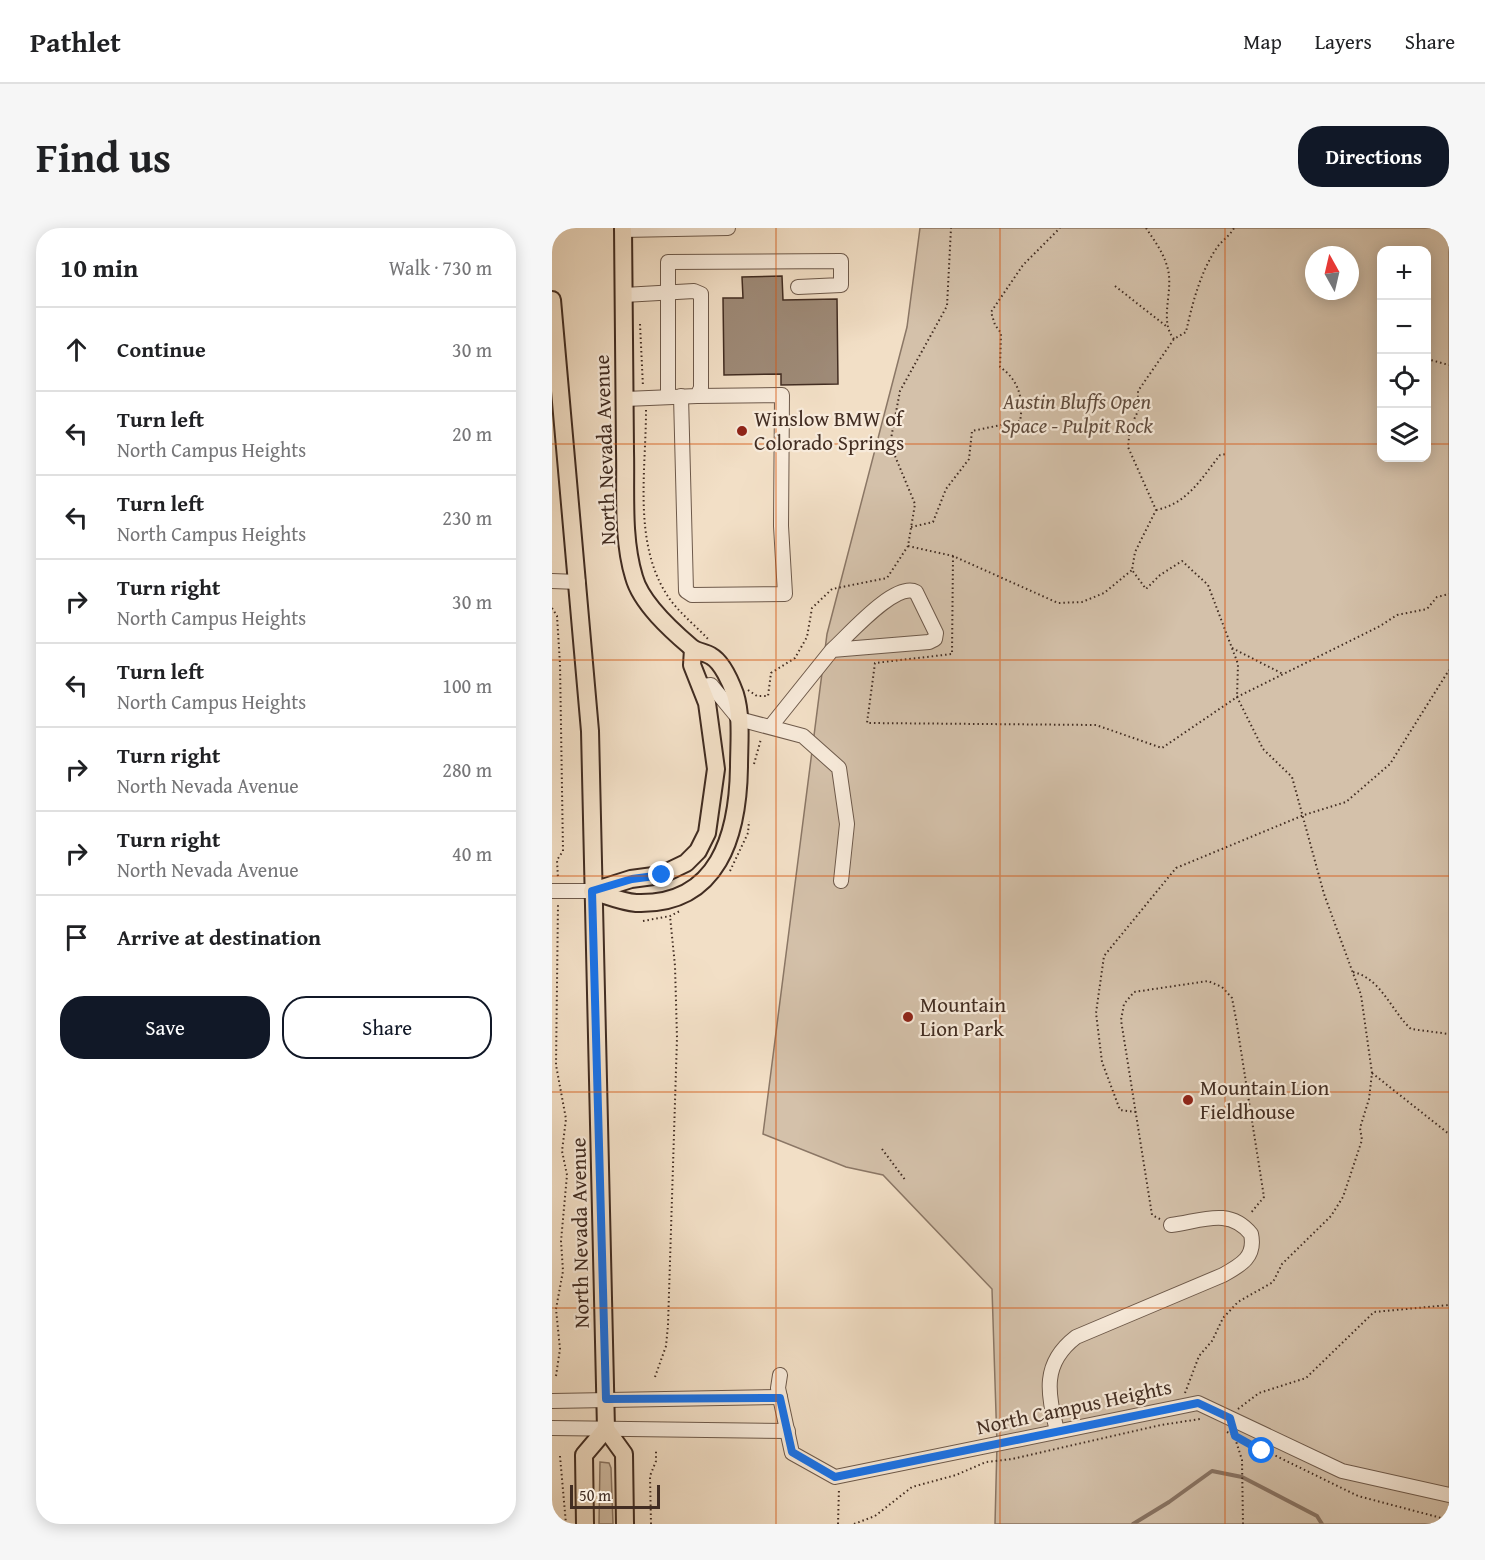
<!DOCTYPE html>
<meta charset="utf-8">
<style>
body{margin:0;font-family:"Gentium Book Plus",serif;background:#f6f6f6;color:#202124}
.controls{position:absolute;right:18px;top:18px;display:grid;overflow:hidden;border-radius:12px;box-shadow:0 3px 15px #0003}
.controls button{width:54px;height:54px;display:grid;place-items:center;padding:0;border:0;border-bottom:2px solid #e0e0e0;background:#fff;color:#202124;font:30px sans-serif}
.compass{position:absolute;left:753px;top:18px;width:54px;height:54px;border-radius:50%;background:#fff;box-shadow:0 3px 15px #0003;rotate:352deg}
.scale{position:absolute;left:18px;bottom:15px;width:90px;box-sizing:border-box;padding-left:6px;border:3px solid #422d22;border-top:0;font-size:16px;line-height:21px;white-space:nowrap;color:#422d22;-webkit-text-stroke:4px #f7eada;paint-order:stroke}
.stop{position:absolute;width:18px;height:18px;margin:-14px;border:4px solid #1a73e8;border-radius:50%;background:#fff}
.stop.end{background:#1a73e8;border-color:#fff;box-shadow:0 2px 6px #0008}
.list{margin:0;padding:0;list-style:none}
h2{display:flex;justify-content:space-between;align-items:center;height:78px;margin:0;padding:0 24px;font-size:26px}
h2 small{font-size:20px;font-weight:400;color:#757577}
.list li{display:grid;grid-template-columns:39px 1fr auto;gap:18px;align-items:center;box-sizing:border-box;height:84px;padding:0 24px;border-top:2px solid #e0e0e0}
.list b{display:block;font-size:22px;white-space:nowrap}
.list p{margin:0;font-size:20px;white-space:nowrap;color:#757577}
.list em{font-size:20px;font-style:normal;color:#757577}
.actions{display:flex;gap:12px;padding:18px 24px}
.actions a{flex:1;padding:14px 0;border:2px solid #111827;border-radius:24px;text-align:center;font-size:21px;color:#111827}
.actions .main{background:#111827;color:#fff}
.icon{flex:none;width:33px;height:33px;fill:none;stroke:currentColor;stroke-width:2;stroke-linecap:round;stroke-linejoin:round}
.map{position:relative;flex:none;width:897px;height:1296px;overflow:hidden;border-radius:24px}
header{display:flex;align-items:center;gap:36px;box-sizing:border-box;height:84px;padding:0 30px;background:#fff;border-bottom:2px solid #e0e0e0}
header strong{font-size:28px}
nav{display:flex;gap:33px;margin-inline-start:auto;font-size:21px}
.intro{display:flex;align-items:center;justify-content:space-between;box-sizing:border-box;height:144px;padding:0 36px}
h1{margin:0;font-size:42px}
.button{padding:15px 27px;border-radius:24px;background:#111827;color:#fff;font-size:21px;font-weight:700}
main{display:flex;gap:36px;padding:0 36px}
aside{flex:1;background:#fff;border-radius:24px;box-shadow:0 3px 15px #0003}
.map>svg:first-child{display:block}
.green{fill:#d4c1aa;stroke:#8b7766;stroke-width:1.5;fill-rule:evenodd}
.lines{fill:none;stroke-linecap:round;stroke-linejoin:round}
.stream{stroke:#887363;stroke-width:4}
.building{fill:#9e8a77;stroke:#422d22;stroke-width:1.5}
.minor-casing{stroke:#6e5a4b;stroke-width:16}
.major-casing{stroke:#422d22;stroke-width:20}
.path{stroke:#422d22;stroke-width:2;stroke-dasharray:1.5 3;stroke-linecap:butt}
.minor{stroke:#f7eada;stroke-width:14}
.major{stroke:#f2dfc6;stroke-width:16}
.route{stroke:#1a73e8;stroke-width:8}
.grid{fill:none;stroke:#d7550e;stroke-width:1.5;stroke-opacity:0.55}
.poi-dot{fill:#8f2418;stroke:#f7eada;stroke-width:2}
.labels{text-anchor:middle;stroke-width:4.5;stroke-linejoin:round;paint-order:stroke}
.park-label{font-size:21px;font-style:italic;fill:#5f4b3d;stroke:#f7eada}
.poi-label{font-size:21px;fill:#422d22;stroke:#f7eada;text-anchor:start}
.street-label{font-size:21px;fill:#422d22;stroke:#f7eada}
</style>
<header>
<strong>Pathlet</strong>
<nav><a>Map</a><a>Layers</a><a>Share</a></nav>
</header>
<div class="intro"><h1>Find us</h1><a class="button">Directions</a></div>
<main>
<aside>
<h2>10 min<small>Walk · 730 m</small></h2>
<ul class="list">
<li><svg class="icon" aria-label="ahead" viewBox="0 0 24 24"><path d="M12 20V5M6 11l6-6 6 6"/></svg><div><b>Continue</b></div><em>30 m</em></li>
<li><svg class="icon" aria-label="left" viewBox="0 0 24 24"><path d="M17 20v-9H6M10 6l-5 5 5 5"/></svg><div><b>Turn left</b><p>North Campus Heights</p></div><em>20 m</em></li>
<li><svg class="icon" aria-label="left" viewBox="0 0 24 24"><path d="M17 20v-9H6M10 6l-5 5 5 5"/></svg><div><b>Turn left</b><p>North Campus Heights</p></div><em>230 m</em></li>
<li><svg class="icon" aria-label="right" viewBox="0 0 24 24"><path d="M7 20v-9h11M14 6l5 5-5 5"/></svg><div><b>Turn right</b><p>North Campus Heights</p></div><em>30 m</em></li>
<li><svg class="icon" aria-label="left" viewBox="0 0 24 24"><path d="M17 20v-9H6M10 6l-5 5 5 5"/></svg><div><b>Turn left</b><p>North Campus Heights</p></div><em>100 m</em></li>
<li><svg class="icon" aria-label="right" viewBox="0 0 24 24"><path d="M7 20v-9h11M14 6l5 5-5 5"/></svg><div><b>Turn right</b><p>North Nevada Avenue</p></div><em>280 m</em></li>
<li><svg class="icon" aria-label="right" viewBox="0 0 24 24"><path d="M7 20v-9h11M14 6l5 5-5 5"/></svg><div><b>Turn right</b><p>North Nevada Avenue</p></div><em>40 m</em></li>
<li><svg class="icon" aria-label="arrive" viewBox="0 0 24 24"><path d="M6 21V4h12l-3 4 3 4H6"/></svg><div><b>Arrive at destination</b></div></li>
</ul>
<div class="actions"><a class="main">Save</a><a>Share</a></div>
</aside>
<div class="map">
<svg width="897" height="1296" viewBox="0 0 897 1296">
<rect width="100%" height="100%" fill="#f2dfc6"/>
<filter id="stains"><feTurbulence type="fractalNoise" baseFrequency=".00333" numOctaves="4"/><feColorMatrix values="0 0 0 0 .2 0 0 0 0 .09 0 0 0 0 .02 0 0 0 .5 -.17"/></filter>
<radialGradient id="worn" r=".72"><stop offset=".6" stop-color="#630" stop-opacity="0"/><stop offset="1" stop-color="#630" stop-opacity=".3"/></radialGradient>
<g class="green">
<path d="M368,0H897V1296H443L445,1216L440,1061L331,947L294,939L211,906L275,406L355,99ZM830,22H874V230H830ZM762,27H798V63H762Z"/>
<polygon points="48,1234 57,1235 59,1240 61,1296 47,1296"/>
</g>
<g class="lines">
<polyline class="stream" points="581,1296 617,1274 660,1243 690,1249 765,1288 770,1296"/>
</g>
<polygon class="building" points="230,48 231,72 285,71 286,156 229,157 229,146 172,147 171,70 191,70 190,49"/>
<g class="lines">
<defs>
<g id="minor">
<polyline points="71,2 176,0"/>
<polyline points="72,67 142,63 149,66 149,160 145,168 73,171"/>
<polyline points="129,168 134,363 140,367 233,366 229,298 230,167 145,168"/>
<polyline points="116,169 116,34 289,33 289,57 246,59"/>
<polyline points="0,353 26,354"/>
<polyline points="150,458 159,457 187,491 251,508 287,540 295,596 289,653"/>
<path d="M219,498L280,422L377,414L383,411L384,405L364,364C343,353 296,408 280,422"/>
<polyline points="0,663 40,663"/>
<polyline points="228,1147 226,1160 240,1225 283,1249 646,1175 790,1243 897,1267"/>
<polyline points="0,1173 228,1169"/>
<polyline points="0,1200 236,1203"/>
<path d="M505,1203C496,1165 489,1136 524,1109L671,1047C689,1037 704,1029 699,1006C677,979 650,993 619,997"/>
</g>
<g id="major">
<polyline points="0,72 38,503 54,1201 72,1226 73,1296"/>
<path d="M40,663C54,667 70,674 84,675C167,678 186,606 187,539C187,516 190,489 183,466C179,455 170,434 159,428C153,424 144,424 139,419C119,402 89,375 82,349C70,310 74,263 73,223C73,148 72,74 71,0"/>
<polyline points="41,663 79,651 109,647 134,635 146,623 155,605 164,541 155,475 140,437 141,421"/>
<polyline points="33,1296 32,1227 54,1201"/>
</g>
</defs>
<use href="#minor" class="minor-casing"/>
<use href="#major" class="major-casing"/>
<g class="path">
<path d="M594,0C602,12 611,24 615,38C623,62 606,92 622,111"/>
<polyline points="563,58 614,98"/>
<polyline points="88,96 91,159"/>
<polyline points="875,131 897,137"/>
<path d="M94,182C94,243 81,314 115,367C125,383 143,397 156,411"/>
<path d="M604,282C635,276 649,251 668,227L674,226"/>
<path d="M359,299L381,294L394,261L417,231L420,203L468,193C472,172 467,152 448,139L449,105L443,97L439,84L471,37L508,0"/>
<polyline points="356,318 401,328 506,375 530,374 552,365 580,342"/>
<polyline points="401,328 400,426 323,435 315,495 544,497 610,520 685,469 828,398 845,387 875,381 885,369 897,366"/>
<polyline points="0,380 5,388 8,436 11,623 5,632 6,651"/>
<polyline points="680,420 731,446"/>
<polyline points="196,462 205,468 216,468 219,445 243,430 255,409 260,380 280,361 335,350 356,318 363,276 338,216 348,163 395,78 399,0"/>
<polyline points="202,536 209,511"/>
<polyline points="178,643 196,605 197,593"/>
<polyline points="91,693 118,688 128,683"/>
<path d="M801,744C829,750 840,784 859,801L897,806"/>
<polyline points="820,845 897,906"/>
<polyline points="584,884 568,882 550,834 544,785 552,728 624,640 752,587 794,574 838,536 897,442"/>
<polyline points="330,921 354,953"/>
<polyline points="608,991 600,987 569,792 572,776 582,764 656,753 670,759 680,770 684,791 712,969 698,986"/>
<polyline points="4,1148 8,1121 4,1081 11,1043 9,1013 15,947 10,923 14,891 4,837 6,675"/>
<polyline points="103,1149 114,1118 116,1097 125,810 123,738 118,688"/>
<path d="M633,1165L647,1128L660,1113L671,1090L686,1074L721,1054L730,1036L779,988L791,969L810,912L808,900L817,871L820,845L809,767L772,666L740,549L711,521L685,469L686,436L656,357L630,333L608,347L594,361L580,342L583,324L604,282L576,219L578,200L586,183V163L622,111L634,104C640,77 648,45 664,21C669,13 677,9 682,0"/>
<polyline points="686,1181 707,1165 754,1150 822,1084 897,1077"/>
<polyline points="675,1204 806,1268 897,1292"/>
<polyline points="683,1210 690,1232 691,1296"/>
<polyline points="8,1228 14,1296"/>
<polyline points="99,1296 98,1248 104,1233 104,1221"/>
<polyline points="286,1296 287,1260"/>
<polyline points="302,1296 323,1288 360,1259 404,1247 434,1234 460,1231 609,1197 648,1191"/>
</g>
<use href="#minor" class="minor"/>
<use href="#major" class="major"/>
</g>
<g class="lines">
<polyline class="route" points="110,647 80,651 40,663 54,1171 228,1170 240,1224 283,1249 646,1175 678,1190 683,1208 710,1223"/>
</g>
<path class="grid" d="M224,0V1296M448,0V1296M673,0V1296M0,216H830M874,216H897M0,432H897M0,648H897M0,864H897M0,1080H897"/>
<g class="poi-dot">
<circle cx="190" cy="203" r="6"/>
<circle cx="356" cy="789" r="6"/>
<circle cx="636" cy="872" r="6"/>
</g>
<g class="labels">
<g class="park-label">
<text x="525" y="181">Austin Bluffs Open<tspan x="525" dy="24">Space - Pulpit Rock</tspan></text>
</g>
<g class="poi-label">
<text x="202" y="198">Winslow BMW of<tspan x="202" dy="24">Colorado Springs</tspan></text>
<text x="368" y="784">Mountain<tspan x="368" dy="24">Lion Park</tspan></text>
<text x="648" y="867">Mountain Lion<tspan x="648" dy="24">Fieldhouse</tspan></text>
</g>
<g class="street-label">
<text transform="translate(53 222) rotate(-92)" y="7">North Nevada Avenue</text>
<text transform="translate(28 1005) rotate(-91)" y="7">North Nevada Avenue</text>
<text transform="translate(522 1179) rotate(-12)" y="7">North Campus Heights</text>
</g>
</g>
<rect width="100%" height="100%" filter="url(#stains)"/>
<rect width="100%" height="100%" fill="url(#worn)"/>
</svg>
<div class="controls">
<button>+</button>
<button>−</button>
<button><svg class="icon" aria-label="locate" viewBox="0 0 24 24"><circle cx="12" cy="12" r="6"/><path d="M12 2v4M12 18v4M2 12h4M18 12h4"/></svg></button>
<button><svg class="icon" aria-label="layers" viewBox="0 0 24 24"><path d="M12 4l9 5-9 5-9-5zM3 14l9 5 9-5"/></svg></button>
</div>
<svg class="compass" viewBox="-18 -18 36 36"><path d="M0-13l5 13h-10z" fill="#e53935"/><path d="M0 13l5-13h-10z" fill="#757577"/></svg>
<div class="scale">50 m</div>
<div class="stop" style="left:710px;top:1223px"></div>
<div class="stop end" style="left:110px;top:647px"></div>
</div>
</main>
